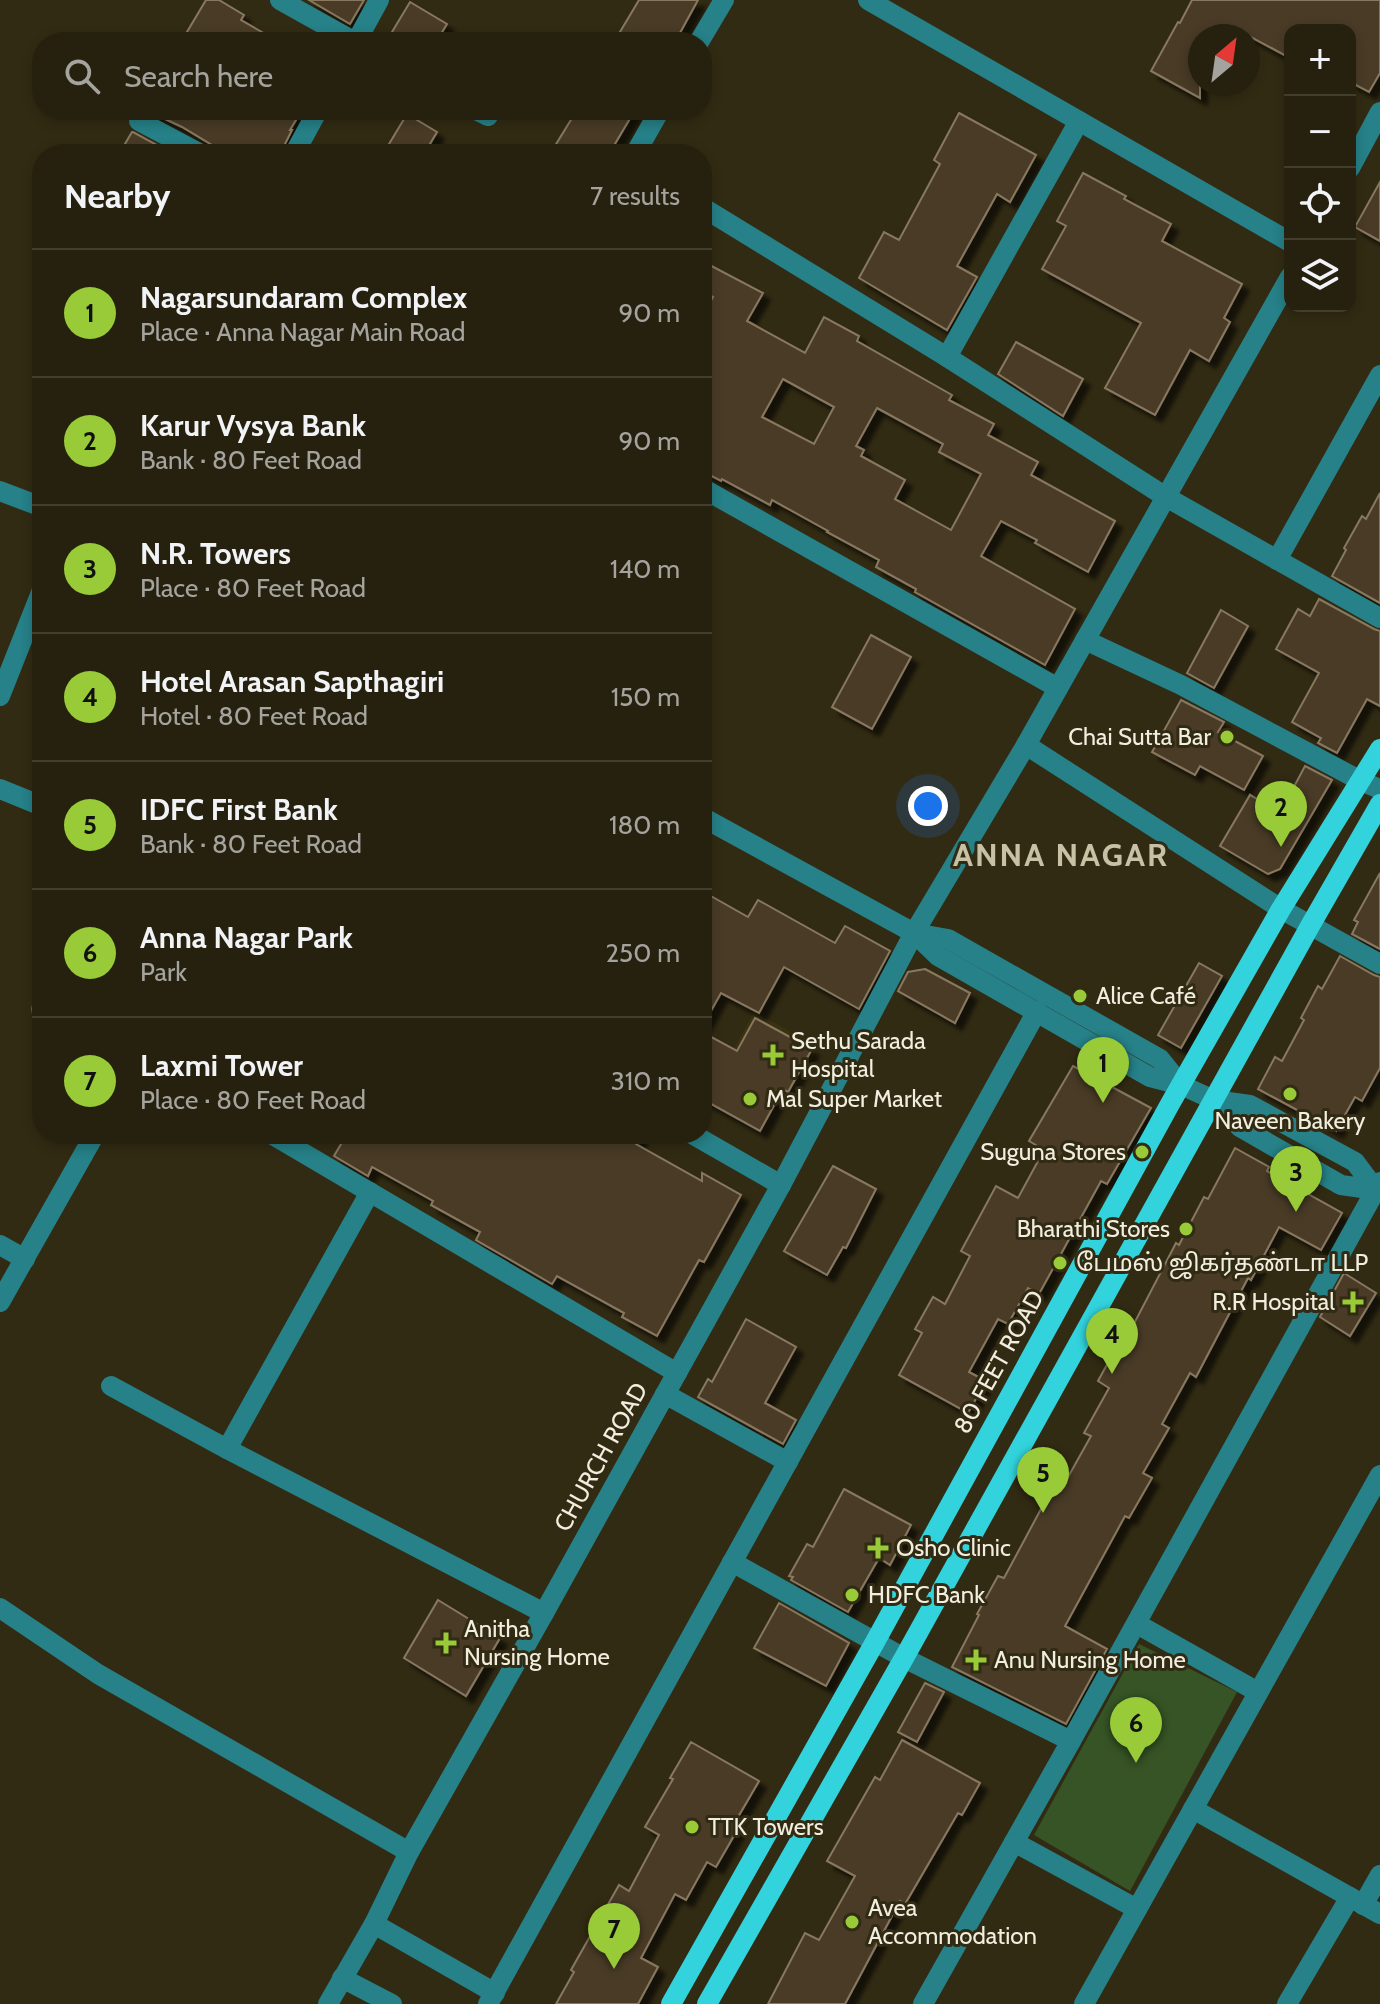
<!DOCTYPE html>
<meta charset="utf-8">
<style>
body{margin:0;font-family:Cabin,"Noto Sans Tamil",sans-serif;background:#2e2817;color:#f1f3f6}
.controls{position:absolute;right:24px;top:24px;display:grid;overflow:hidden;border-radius:16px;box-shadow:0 4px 12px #0003}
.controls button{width:72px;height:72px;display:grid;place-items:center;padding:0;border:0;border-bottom:2px solid #423e2e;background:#26200e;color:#f1f3f6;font:40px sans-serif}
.compass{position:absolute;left:1188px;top:24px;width:72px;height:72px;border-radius:50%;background:#26200e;box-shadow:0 4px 12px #0003;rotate:29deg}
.you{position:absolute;left:928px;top:806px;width:28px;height:28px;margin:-20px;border:6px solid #fff;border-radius:50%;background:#1a73e8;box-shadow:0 0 0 12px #1a73e833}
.badge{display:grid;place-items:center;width:52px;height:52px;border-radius:50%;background:#98cb37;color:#111;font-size:26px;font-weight:700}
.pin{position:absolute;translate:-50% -66px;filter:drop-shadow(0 2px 4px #0008)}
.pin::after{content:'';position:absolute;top:42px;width:28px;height:24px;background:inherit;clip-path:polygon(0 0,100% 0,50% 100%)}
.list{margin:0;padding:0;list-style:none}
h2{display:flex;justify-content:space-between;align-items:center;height:104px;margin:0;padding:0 32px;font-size:34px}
h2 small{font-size:26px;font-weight:400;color:#a4a39e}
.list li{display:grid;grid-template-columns:52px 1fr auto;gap:24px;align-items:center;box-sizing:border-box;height:128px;padding:0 32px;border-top:2px solid #423e2e}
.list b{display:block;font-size:30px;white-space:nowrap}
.list p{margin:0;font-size:26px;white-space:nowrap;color:#a4a39e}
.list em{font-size:26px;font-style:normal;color:#a4a39e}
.icon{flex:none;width:44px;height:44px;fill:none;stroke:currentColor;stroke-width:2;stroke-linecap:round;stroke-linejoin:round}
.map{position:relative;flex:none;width:1380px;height:2004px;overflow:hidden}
.search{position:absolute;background:#26200e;box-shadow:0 4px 12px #0003;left:32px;top:32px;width:680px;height:88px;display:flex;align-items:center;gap:20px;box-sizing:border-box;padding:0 28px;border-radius:32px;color:#a4a39e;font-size:30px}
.panel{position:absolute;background:#26200e;box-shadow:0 4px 12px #0003;left:32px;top:144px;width:680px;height:1000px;border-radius:32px}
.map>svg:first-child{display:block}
.built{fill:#3b3212}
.green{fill:#365425}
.building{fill:#4a3b26;stroke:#887861;stroke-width:2;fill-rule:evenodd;filter:url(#shadow)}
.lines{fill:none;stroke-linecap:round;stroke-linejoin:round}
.minor{stroke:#268188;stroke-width:20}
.major{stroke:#32d3dd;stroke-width:20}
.poi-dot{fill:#98cb37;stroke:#322b13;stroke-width:3}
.labels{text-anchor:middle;stroke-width:6;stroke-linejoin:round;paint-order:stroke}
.poi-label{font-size:24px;fill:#f2eedf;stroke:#322b13;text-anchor:start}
.street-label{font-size:24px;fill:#f2eedf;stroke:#322b13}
.district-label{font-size:32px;font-weight:bold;letter-spacing:2px;fill:#c9c1a5;stroke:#322b13}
</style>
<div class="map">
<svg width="1380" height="2004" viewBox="0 0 1380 2004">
<defs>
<filter id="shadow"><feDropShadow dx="7" dy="7" stdDeviation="2" flood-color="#0009"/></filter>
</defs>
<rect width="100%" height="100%" fill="#322b13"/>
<polygon class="built" points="754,1012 819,1047 791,1098 727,1062"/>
<polygon class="green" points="1139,1644 1237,1692 1130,1891 1034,1835"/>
<g class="building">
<polygon points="206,0 219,0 244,15 241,20 279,42 181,42"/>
<polygon points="309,0 364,0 350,24"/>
<polygon points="639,0 698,0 675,42 614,42"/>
<polygon points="1192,0 1380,0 1380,73 1369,92 1350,82 1350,30 1290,30 1290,58 1249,36 1200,36 1200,98 1151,71 1178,22 1180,23"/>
<polygon points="410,2 447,24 436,42 386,42"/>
<polygon points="146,110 302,110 290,130 292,130 280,154 227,154 182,127"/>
<polygon points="577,110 635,110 609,154 550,154"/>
<polygon points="959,113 1036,155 1010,202 997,194 957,266 977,277 947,330 859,278 884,232 899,240 940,164 934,160"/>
<polygon points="407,114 437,132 424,154 383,154"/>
<polygon points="132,132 133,132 168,151 166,154 119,154"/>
<polygon points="1083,173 1126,196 1124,199 1171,224 1162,241 1242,284 1224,318 1230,322 1209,361 1190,350 1155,415 1105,388 1141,323 1042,269 1066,226 1057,221"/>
<polygon points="1380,182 1380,241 1355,227"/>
<path d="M702,261L763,293L747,321L805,353L824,317L859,336L857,341L952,395L949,400L994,424L988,435L1038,462L1031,475L1115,521L1088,572L1035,543L1037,540L1001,521L981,556L1075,609L1045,665L915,592L916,589L876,567L879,560L827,532L828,531L772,500L770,505L722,479L721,481L702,471V318L713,297L702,291ZM783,379L834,407L814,444L762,417ZM877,408L943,444L939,452L981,474L951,530L895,499L905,480L861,456L864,450L856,446Z"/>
<polygon points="1016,342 1083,379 1063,416 998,374"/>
<polygon points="1380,493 1380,603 1332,576 1346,550 1344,548 1362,516 1366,519"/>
<polygon points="1319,599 1374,629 1380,631 1380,706 1367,699 1337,753 1318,743 1321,738 1292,722 1319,673 1276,649 1298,609 1310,616"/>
<polygon points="1221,610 1248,626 1214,688 1187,673"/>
<polygon points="871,635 911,657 872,729 832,707"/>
<polygon points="1181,700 1224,722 1218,732 1263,756 1244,790 1200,766 1195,775 1152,752"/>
<polygon points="1305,766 1332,780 1280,869 1268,874 1220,846 1250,795 1280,813"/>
<polygon points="1380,873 1380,949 1352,934 1358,922 1354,920"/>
<polygon points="702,891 748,917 758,900 835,943 845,926 890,951 859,1009 784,967 759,1013 721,993 702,1027"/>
<polygon points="1340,956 1374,975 1380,977 1380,1068 1362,1101 1355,1097 1336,1131 1258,1089 1275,1057 1282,1061 1304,1020 1301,1018 1318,986 1322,989"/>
<polygon points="1199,963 1222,976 1181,1048 1158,1035"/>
<polygon points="925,969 970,993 955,1023 898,991 908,972"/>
<polygon points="755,1018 812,1049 788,1092 783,1089 760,1131 702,1099 702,1032 737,1051"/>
<polygon points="1073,1066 1151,1108 1107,1184 1101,1181 1039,1294 1028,1288 1008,1324 998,1319 969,1372 986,1381 968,1413 899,1375 922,1333 915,1329 933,1297 945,1304 970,1256 961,1251 996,1186 1018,1198 1044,1150 1029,1141"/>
<polygon points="347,1134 641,1134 636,1144 702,1181 702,1173 741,1195 704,1262 699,1260 657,1336 622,1317 624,1313 557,1276 552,1284 476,1240 480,1232 431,1205 433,1201 372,1167 368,1176 334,1156"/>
<polygon points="1235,1148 1269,1167 1267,1171 1342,1213 1321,1250 1279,1227 1251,1280 1248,1278 1196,1377 1190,1373 1162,1424 1169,1428 1143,1473 1152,1478 1129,1518 1125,1516 1065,1626 1107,1649 1066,1724 952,1667 979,1615 977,1614 998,1576 1004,1578 1056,1481 1063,1486 1091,1436 1084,1433 1109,1388 1098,1381 1121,1339 1125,1341 1176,1243 1179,1245 1204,1197 1208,1199"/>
<polygon points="833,1166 876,1189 846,1248 843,1247 827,1275 784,1251"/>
<polygon points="1344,1273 1376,1293 1350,1336 1320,1317"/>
<polygon points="746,1319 796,1347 765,1403 796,1420 783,1444 698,1397 708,1379 712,1382"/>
<polygon points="844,1489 911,1525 890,1565 879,1558 848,1612 791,1580 793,1577 789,1576 807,1544 813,1547"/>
<polygon points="438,1600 500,1638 466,1696 404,1658"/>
<polygon points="779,1603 849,1643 826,1686 754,1648"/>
<polygon points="925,1683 944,1692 917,1742 898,1732"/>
<polygon points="902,1740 980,1783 962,1815 958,1813 905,1904 900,1901 845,2004 768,2004 805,1933 819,1940 855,1876 827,1861 875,1777 880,1780"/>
<polygon points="691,1742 759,1781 734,1824 739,1827 716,1867 707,1862 686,1900 675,1894 641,1958 658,1967 638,2004 556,2004 574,1972 571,1970 619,1885 629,1891 659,1835 645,1827 673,1779 670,1778"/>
</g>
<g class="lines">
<g class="minor">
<polyline points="280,0 355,42"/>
<polyline points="868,0 1290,242"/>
<polyline points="356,42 379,0"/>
<polyline points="699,42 724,0"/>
<polyline points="476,110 488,116"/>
<polyline points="139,121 201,154"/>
<polyline points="294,154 318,110"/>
<polyline points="635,154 660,110"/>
<polyline points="1350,168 1380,112"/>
<polyline points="702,207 947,357 1079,121"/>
<polyline points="947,357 1166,497 1380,618"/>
<polyline points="702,488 1058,688"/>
<polyline points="0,491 42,507"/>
<polyline points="1277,560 1380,375"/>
<polyline points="1085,640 1181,685 1361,781 1380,789"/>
<polyline points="0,696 42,590"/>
<polyline points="1026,745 1281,909 1380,964"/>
<polyline points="0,789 42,806"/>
<polyline points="702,817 914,933 938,956 1150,1077 1181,1085 1214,1100"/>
<polyline points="914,933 948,939 1160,1059 1181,1085"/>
<polyline points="41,1009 42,1009"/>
<polyline points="271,1134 677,1373"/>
<polyline points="692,1134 781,1185"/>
<polyline points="1376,1190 1355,1162 1250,1105 1214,1100 1240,1127 1341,1185 1376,1190 1380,1193"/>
<polyline points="0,1245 25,1259"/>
<polyline points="0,1302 95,1134"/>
<polyline points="111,1386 227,1449 544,1613"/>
<polyline points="665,1394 788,1462"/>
<polyline points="227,1449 370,1192"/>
<polyline points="732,1562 904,1658 1071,1741 923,2004"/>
<polyline points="0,1608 98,1674 409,1852"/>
<polyline points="1137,1624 1258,1692"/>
<polyline points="1071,1741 1380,1182"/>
<polyline points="1193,1809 1380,1914"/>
<polyline points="1014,1842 1137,1909"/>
<polyline points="1363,1905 1380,1875"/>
<polyline points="374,1924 495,1993"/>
<polyline points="342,1978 392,2004"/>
<polyline points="328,2004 374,1924 409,1852 544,1613 781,1185 914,933 1026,745 1290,277"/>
<polyline points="488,2004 1037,1011"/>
<polyline points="1084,2004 1380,1475"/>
<polyline points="1287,2004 1350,1897"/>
</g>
<g class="major">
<polyline points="671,2004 875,1642 1170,1104 1281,909 1380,749"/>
<polyline points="707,2004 904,1658 1310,926 1380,804"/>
</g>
</g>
<g class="poi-dot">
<circle cx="1227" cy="737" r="8"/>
<circle cx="1080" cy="996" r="8"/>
<path d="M769 1043h8v8h8v8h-8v8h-8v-8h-8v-8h8z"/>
<circle cx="1290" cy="1094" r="8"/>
<circle cx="750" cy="1099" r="8"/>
<circle cx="1142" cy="1152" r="8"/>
<circle cx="1186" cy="1229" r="8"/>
<circle cx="1060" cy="1263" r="8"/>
<path d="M1349 1290h8v8h8v8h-8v8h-8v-8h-8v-8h8z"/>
<path d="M874 1536h8v8h8v8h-8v8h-8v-8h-8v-8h8z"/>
<circle cx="852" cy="1595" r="8"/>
<path d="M442 1631h8v8h8v8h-8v8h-8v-8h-8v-8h8z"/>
<path d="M972 1648h8v8h8v8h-8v8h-8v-8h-8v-8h8z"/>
<circle cx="692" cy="1827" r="8"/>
<circle cx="852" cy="1922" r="8"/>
</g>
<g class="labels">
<g class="poi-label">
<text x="1211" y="745" text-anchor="end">Chai Sutta Bar</text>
<text x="1096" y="1004">Alice Café</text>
<text x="791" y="1049">Sethu Sarada<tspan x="791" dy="28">Hospital</tspan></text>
<text x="766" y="1107">Mal Super Market</text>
<text x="1290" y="1129" text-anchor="middle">Naveen Bakery</text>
<text x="1126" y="1160" text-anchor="end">Suguna Stores</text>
<text x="1170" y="1237" text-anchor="end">Bharathi Stores</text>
<text x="1076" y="1271">பேமஸ் ஜிகர்தண்டா LLP</text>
<text x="1335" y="1310" text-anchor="end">R.R Hospital</text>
<text x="896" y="1556">Osho Clinic</text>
<text x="868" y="1603">HDFC Bank</text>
<text x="464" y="1637">Anitha<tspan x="464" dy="28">Nursing Home</tspan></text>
<text x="994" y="1668">Anu Nursing Home</text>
<text x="708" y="1835">TTK Towers</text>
<text x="868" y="1916">Avea<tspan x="868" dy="28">Accommodation</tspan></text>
</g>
<g class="street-label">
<text transform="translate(999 1362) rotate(-61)" y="8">80 FEET ROAD</text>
<text transform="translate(601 1457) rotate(-61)" y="8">CHURCH ROAD</text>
</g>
<g class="district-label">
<text x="1061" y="866">ANNA NAGAR</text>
</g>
</g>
</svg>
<div class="controls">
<button>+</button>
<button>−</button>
<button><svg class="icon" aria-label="locate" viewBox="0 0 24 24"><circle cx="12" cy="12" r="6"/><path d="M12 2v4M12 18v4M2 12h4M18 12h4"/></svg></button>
<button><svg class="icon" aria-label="layers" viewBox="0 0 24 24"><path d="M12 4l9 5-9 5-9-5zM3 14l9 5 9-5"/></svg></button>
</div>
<svg class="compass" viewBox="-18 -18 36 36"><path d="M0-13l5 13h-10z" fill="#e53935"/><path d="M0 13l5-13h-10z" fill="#a4a39e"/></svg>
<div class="you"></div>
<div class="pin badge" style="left:1103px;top:1103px">1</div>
<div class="pin badge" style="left:1281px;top:847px">2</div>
<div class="pin badge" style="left:1296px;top:1212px">3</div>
<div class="pin badge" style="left:1112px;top:1374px">4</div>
<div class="pin badge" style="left:1043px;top:1513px">5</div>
<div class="pin badge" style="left:1136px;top:1763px">6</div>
<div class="pin badge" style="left:614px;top:1969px">7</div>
<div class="search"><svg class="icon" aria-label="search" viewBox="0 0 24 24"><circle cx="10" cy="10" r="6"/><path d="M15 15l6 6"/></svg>Search here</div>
<section class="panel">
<h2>Nearby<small>7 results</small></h2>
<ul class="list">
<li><span class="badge">1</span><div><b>Nagarsundaram Complex</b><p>Place · Anna Nagar Main Road</p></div><em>90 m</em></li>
<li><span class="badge">2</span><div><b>Karur Vysya Bank</b><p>Bank · 80 Feet Road</p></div><em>90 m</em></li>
<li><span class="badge">3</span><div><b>N.R. Towers</b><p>Place · 80 Feet Road</p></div><em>140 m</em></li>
<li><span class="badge">4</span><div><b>Hotel Arasan Sapthagiri</b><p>Hotel · 80 Feet Road</p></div><em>150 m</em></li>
<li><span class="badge">5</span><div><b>IDFC First Bank</b><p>Bank · 80 Feet Road</p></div><em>180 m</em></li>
<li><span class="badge">6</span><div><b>Anna Nagar Park</b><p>Park</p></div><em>250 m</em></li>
<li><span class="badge">7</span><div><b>Laxmi Tower</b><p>Place · 80 Feet Road</p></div><em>310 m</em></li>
</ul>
</section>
</div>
